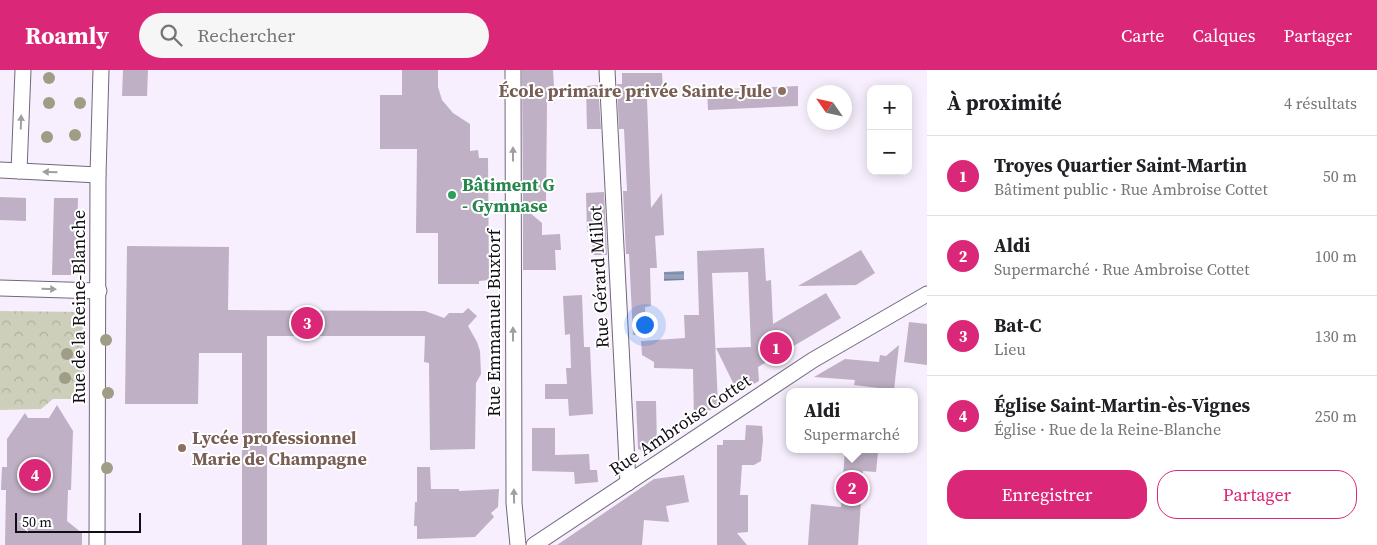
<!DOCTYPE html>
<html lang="fr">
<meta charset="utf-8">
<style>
body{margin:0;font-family:"Source Serif 4",serif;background:#f6f6f6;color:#202124}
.controls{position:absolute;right:15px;top:15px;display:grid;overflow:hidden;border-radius:10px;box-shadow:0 2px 12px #0003}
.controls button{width:45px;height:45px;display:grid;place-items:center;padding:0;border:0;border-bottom:1px solid #e0e0e0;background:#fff;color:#202124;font:25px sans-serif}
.compass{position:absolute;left:807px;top:15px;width:45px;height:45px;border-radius:50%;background:#fff;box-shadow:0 2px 12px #0003;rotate:304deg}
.scale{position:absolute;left:15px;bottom:12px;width:126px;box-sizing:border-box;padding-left:5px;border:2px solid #110d14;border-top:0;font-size:14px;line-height:18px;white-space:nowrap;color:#110d14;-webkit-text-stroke:4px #fff;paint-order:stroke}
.you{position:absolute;left:644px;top:254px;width:18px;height:18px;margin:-12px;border:4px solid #fff;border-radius:50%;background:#1a73e8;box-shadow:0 0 0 8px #1a73e833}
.badge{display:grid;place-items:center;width:32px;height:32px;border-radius:50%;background:#db2777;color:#fff;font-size:16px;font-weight:700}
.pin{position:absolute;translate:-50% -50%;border:2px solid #fff;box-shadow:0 1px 5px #0006}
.popup{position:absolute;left:786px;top:318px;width:132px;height:65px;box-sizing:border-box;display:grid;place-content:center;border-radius:10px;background:#fff;filter:drop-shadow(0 1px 4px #0005);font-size:16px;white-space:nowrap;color:#757577}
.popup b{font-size:19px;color:#202124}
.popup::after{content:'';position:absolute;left:50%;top:100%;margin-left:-10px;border:10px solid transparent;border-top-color:#fff}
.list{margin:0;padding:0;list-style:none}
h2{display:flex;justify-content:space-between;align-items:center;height:65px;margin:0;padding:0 20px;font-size:21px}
h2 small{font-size:16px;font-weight:400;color:#757577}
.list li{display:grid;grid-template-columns:32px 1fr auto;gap:15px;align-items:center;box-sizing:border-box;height:80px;padding:0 20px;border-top:1px solid #e0e0e0}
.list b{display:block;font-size:19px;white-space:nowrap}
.list p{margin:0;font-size:16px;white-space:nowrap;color:#757577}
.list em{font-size:16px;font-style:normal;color:#757577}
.actions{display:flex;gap:10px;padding:15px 20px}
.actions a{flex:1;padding:11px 0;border:1px solid #db2777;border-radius:20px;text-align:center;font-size:18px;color:#db2777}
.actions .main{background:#db2777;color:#fff}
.icon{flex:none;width:28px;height:28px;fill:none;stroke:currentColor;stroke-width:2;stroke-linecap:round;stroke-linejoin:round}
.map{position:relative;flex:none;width:927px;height:475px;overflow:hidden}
header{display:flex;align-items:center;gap:30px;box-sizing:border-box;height:70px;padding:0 25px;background:#db2777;color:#fff}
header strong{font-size:24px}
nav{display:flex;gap:28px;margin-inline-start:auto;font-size:18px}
.search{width:350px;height:45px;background:#f6f6f6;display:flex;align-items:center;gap:12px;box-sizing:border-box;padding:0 18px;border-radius:28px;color:#757577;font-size:19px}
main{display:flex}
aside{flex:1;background:#fff}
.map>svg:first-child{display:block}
.park{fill:url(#park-crowns)}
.water{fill:url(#water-rules)}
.building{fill:#bfb0c5}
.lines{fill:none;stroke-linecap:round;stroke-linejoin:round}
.minor-casing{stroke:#72677a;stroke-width:17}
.minor{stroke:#fff;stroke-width:15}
.tree{fill:#9f9d86}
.oneway{fill:#a09ea1}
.education-dot{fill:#8d6e63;stroke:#fff;stroke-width:2}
.leisure-dot{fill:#2e9e5b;stroke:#fff;stroke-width:2}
.labels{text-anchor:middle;stroke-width:4;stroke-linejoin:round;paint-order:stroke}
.education-label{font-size:18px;font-weight:bold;fill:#785e54;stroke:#fff;text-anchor:end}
.leisure-label{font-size:18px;font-weight:bold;fill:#27864d;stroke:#fff;text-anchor:start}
.street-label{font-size:18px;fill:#110d14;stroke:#fff}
</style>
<header>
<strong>Roamly</strong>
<div class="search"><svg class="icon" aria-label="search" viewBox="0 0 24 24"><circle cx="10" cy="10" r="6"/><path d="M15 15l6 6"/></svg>Rechercher</div>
<nav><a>Carte</a><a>Calques</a><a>Partager</a></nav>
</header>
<main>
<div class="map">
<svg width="927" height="475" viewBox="0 0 927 475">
<defs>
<pattern id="park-crowns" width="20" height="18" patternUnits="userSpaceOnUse" patternTransform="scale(1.25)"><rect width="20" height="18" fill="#cdcfbb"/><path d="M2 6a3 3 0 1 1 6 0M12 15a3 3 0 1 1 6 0" fill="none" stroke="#afb1a0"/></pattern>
<pattern id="water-rules" width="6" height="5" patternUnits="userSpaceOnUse" patternTransform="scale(1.25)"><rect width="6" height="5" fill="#92a0bc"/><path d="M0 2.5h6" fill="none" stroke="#768198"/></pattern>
</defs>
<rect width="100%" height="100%" fill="#f7effd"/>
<polygon class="park" points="0,241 83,242 84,329 53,329 41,339 0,340"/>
<polygon class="water" points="684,201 684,210 664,211 664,202"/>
<g class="building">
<polygon points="123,0 148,0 147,26 122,26"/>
<polygon points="402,0 438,0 438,17 442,30 453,43 470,54 470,81 478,80 479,88 488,88 489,210 479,211 479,214 438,214 438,163 416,163 417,79 380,79 380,25 402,25"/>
<polygon points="522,0 553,0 555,33 547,33 546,134 523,135"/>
<polygon points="622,3 662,3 663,23 652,24 652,27 647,28 651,138 662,123 664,165 655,166 657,198 650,198 651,236 645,237 646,264 633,265 629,184 626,184 623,121 627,121 624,59 619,59 617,14 622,14"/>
<polygon points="598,15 601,59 587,59 586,16"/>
<polygon points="798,16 798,36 708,40 707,20"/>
<polygon points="604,122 607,185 593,185 592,162 587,162 586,123"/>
<polygon points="0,127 26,128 26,151 0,150"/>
<polygon points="54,128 78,128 76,205 52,205"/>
<polygon points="523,137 542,153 542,165 560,164 561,180 555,180 556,200 523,200"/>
<polygon points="127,176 229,177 228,240 425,241 444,248 449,243 463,243 468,238 477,246 468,256 477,272 480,281 481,304 476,313 475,379 430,380 429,293 424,292 425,266 267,266 267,475 242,475 242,283 199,283 198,334 125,334"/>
<polygon points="764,178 766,211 771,210 773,254 826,223 841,248 758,297 759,311 738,323 716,278 751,277 748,202 712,203 718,335 694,350 693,299 654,298 654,292 642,285 641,271 685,268 684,245 699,245 697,181"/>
<polygon points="861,180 875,203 856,215 798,216"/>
<polygon points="582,225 584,277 590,277 593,344 569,346 568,329 545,329 545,314 567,314 566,298 571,298 570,264 565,265 563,226"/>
<polygon points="909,252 927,254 927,295 904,292"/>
<polygon points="899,275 894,320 854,315 855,310 814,307 845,289 879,292 880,285 886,286"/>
<polygon points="636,331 656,331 657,376 648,383 638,379"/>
<polygon points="57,335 73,361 71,420 68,420 67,451 82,463 82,475 5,475 6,420 1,420 2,397 7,397 7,369 25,343 28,348 49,348"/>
<polygon points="746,355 762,356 763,370 761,391 754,395 742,395 740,425 748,425 748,462 737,463 747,475 717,475 717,375 723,375 723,370 745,370"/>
<polygon points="532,358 555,358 555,385 589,384 590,400 597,400 598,412 575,414 574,402 532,401"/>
<polygon points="845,379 878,382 876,402 863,401 858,475 808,475 811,434 841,437"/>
<polygon points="417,397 430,397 431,419 459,419 459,421 499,419 498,437 491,443 494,447 475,467 417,469 417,456 414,456 415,432 417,432"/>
<polygon points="684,405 689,432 666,436 669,452 644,450 642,475 557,475 654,409"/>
</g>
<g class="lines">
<defs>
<g id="minor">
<polyline points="513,0 514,433 518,475"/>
<polyline points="607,0 628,413"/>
<polyline points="0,100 98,105"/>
<polyline points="19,101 23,0"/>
<polyline points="0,218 99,221"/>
<polyline points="97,475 98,105 101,0"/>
<polyline points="534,475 813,290 927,224"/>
</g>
</defs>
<use href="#minor" class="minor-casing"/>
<use href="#minor" class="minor"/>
</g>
<g class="tree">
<circle cx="49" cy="8" r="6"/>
<circle cx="49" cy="33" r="6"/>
<circle cx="80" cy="33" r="6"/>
<circle cx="75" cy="65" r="6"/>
<circle cx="47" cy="67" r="6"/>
<circle cx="106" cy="270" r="6"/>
<circle cx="67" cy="284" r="6"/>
<circle cx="65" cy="308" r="6"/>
<circle cx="108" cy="323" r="6"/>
<circle cx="107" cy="398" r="6"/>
</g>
<defs><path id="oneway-solid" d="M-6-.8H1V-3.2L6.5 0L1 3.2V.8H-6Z" transform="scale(1.25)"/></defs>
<g class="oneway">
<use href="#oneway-solid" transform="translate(21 52) rotate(-88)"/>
<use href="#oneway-solid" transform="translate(513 84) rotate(-90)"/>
<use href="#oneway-solid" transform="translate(50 102) rotate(-178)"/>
<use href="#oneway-solid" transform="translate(49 219) rotate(1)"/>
<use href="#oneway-solid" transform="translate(513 264) rotate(-90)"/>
<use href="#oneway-solid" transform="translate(514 426) rotate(-91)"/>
</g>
<g class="education-dot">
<circle cx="782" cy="21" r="5"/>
<circle cx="182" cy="378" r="5"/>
</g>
<circle class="leisure-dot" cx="452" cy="125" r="5"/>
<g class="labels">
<g class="education-label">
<text x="772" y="27">École primaire privée Sainte-Jule</text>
<text x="192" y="374" text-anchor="start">Lycée professionnel<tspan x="192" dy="21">Marie de Champagne</tspan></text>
</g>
<g class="leisure-label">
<text x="462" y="121">Bâtiment G<tspan x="462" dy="21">- Gymnase</tspan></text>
</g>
<g class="street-label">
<text transform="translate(599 207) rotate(-93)" y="6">Rue Gérard Millot</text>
<text transform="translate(79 237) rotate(-90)" y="6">Rue de la Reine-Blanche</text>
<text transform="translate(494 253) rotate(-90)" y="6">Rue Emmanuel Buxtorf</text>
<text transform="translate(680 355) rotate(-34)" y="6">Rue Ambroise Cottet</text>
</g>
</g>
</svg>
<div class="controls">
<button>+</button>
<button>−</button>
</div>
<svg class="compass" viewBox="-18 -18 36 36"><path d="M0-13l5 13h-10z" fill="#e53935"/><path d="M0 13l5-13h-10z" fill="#757577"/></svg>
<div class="scale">50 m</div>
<div class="you"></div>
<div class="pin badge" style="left:776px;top:278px">1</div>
<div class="pin badge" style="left:852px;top:418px">2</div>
<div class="popup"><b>Aldi</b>Supermarché</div>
<div class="pin badge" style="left:307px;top:253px">3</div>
<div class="pin badge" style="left:35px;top:405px">4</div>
</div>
<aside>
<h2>À proximité<small>4 résultats</small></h2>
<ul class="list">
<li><span class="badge">1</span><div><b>Troyes Quartier Saint-Martin</b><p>Bâtiment public · Rue Ambroise Cottet</p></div><em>50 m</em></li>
<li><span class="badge">2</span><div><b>Aldi</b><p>Supermarché · Rue Ambroise Cottet</p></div><em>100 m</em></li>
<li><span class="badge">3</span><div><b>Bat-C</b><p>Lieu</p></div><em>130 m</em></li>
<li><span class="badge">4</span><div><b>Église Saint-Martin-ès-Vignes</b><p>Église · Rue de la Reine-Blanche</p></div><em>250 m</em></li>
</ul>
<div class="actions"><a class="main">Enregistrer</a><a>Partager</a></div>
</aside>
</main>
